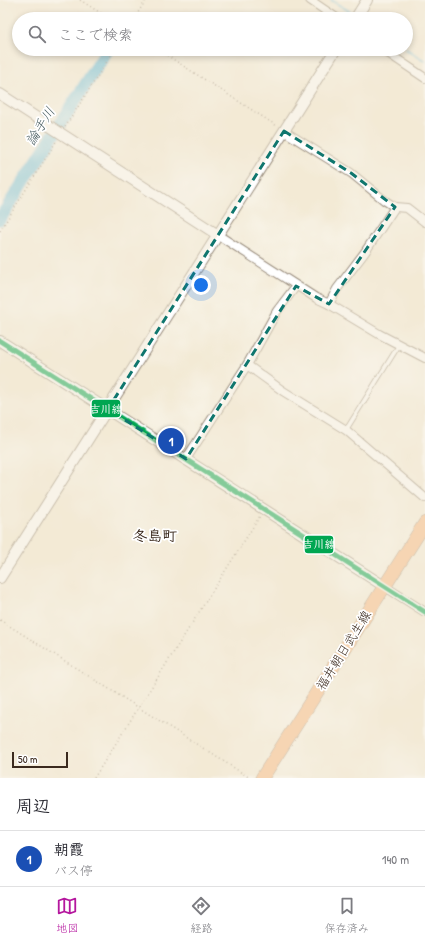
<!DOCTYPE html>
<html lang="ja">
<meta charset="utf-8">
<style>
body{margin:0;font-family:"Patrick Hand","Klee One",sans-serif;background:#f7f7f7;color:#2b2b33}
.scale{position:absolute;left:12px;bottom:10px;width:56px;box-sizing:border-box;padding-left:4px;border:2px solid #3b2a1e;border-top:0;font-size:11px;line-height:14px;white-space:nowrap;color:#3b2a1e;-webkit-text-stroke:3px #fff;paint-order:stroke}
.you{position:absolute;left:201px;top:285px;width:14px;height:14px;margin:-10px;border:3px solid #fff;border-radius:50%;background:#1a73e8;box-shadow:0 0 0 6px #1a73e833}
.badge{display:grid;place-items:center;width:26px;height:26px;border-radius:50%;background:#b5179e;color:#fff;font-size:13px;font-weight:700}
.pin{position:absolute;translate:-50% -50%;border:2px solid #fff;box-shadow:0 1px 4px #0006}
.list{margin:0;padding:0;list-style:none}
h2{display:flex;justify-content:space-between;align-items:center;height:52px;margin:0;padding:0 16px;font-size:17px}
h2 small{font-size:13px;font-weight:400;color:#7c7c81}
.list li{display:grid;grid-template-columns:26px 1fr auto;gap:12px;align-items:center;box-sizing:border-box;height:56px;padding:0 16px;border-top:1px solid #e1e1e2}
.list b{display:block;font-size:15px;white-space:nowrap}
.list p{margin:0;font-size:13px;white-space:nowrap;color:#7c7c81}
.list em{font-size:13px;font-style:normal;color:#7c7c81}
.icon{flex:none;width:22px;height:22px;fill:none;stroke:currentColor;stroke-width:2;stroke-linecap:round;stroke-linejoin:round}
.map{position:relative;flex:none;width:425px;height:778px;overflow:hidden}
.search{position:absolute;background:#fff;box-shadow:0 2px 6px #0003;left:12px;right:12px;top:12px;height:44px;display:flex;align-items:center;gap:10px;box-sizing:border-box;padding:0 14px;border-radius:22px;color:#7c7c81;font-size:15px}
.sheet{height:108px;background:#fff}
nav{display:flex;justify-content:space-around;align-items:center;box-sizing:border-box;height:56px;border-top:1px solid #e1e1e2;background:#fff;font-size:11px;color:#7c7c81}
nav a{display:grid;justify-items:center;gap:2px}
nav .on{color:#b5179e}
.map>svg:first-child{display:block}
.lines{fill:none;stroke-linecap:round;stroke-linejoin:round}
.stream{stroke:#5db9db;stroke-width:2}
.river{stroke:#5db9db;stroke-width:13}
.service-casing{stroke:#978a7a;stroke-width:5.5}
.minor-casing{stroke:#978a7a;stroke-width:10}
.tertiary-casing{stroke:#978a7a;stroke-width:12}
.primary-casing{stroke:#978a7a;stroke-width:14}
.path{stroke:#978a7a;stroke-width:1.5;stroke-dasharray:1 3;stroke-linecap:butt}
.service{stroke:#fff;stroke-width:4}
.minor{stroke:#fff;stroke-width:8}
.tertiary{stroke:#fff;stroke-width:10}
.primary{stroke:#fabc8b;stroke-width:13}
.bus-1-casing{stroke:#fff;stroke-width:8}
.bus-1{stroke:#00a651;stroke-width:5}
.marked{fill:none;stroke:#0f766e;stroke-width:3;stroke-dasharray:8 5;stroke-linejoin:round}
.labels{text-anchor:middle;stroke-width:3.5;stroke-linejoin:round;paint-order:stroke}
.street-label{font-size:13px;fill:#3b2a1e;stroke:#fff}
.water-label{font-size:14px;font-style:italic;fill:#475c60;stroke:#fff}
.quarter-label{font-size:15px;font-weight:bold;fill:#3b2a1e;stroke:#fff}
.line-badge{stroke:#fff;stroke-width:1.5}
.badge-label{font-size:11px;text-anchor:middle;font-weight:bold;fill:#fff}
</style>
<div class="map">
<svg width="425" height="778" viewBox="0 0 425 778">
<rect width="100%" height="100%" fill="#fff"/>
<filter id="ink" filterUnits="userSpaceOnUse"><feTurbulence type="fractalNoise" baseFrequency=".025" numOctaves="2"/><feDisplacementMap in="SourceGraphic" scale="8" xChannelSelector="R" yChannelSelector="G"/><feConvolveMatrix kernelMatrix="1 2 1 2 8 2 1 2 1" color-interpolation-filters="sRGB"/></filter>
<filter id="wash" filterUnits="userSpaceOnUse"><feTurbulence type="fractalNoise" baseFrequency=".012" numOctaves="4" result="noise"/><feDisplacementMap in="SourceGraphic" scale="16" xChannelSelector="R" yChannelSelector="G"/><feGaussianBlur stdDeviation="0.9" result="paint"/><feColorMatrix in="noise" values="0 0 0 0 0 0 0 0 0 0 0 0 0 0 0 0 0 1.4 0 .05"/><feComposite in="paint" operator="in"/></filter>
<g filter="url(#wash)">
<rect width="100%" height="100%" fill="#f3ead5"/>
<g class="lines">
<g class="stream">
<polyline points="331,0 354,14"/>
<polyline points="406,49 425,61"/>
</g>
<polyline class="river" points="0,219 108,49"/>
</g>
</g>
<g filter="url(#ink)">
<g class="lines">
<defs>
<polyline id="service" points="346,430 399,345"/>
<g id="minor">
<polyline points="310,0 338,19"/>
<polyline points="382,49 425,78"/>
<polyline points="284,131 351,173 384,200 395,207 407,208 425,222"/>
<polyline points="218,235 316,298 329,304 379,334 425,358"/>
<polyline points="329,304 337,289 365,252 395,207"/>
<polyline points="247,365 283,391 346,430 425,498"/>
<polyline points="186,459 247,365 277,311 296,286"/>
<polyline points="384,586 425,612"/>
</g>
<g id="tertiary">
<polyline points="355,19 367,0"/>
<polyline points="0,94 218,235"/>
<polyline points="0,341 384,586"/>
<polyline points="0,578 336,49"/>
</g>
<polyline id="primary" points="262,778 425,523"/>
</defs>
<use href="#service" class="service-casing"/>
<use href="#minor" class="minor-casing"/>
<use href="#tertiary" class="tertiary-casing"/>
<use href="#primary" class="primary-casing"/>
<g class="path">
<polyline points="80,0 110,19"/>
<polyline points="134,19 146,0"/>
<polyline points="157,49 277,126"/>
<polyline points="65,127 115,49"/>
<polyline points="0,231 57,140"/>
<polyline points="0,620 250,778"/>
<polyline points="94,778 260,516"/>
</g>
<use href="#service" class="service"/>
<use href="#minor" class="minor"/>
<use href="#tertiary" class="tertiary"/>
<use href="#primary" class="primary"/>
<defs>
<polyline id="bus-1" points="0,341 425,612"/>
</defs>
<use href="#bus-1" class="bus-1-casing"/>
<use href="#bus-1" class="bus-1"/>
</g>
</g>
<path d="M0 0H425V778H0ZM284,131L351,173L395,207L329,304L296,286L186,459L108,409Z" fill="#f3ead5" fill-opacity=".55" fill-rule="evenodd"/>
<path class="marked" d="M284,131L351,173L395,207L329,304L296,286L186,459L108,409Z"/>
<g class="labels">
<g class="street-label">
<text transform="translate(343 650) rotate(-58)" y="5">福井朝日武生線</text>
</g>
<g class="water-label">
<text transform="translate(40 126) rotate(-58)" y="5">論手川</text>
</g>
<g class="quarter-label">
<text x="155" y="541">冬島町</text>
</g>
</g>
<g class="line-badge">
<rect x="91" y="399" width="30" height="19" rx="4" fill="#00a651"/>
<rect x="304" y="535" width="30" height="19" rx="4" fill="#00a651"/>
</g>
<g class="badge-label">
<text x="106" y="413">吉川線</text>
<text x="319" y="548">吉川線</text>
</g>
</svg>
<div class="scale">50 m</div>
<div class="you"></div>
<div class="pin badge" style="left:171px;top:441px;background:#1a4fb4">1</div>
<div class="search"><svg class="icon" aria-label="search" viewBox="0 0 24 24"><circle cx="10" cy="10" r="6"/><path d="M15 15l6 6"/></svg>ここで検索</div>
</div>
<section class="sheet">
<h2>周辺<small></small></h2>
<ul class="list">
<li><span class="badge" style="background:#1a4fb4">1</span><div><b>朝霞</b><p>バス停</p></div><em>140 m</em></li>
</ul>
</section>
<nav>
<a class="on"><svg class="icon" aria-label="map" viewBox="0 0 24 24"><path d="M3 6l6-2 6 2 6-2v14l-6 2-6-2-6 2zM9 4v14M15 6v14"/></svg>地図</a>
<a><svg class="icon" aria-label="directions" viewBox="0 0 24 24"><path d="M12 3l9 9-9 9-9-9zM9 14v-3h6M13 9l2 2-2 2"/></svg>経路</a>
<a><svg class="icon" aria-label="saved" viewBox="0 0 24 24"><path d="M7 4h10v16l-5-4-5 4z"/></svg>保存済み</a>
</nav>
